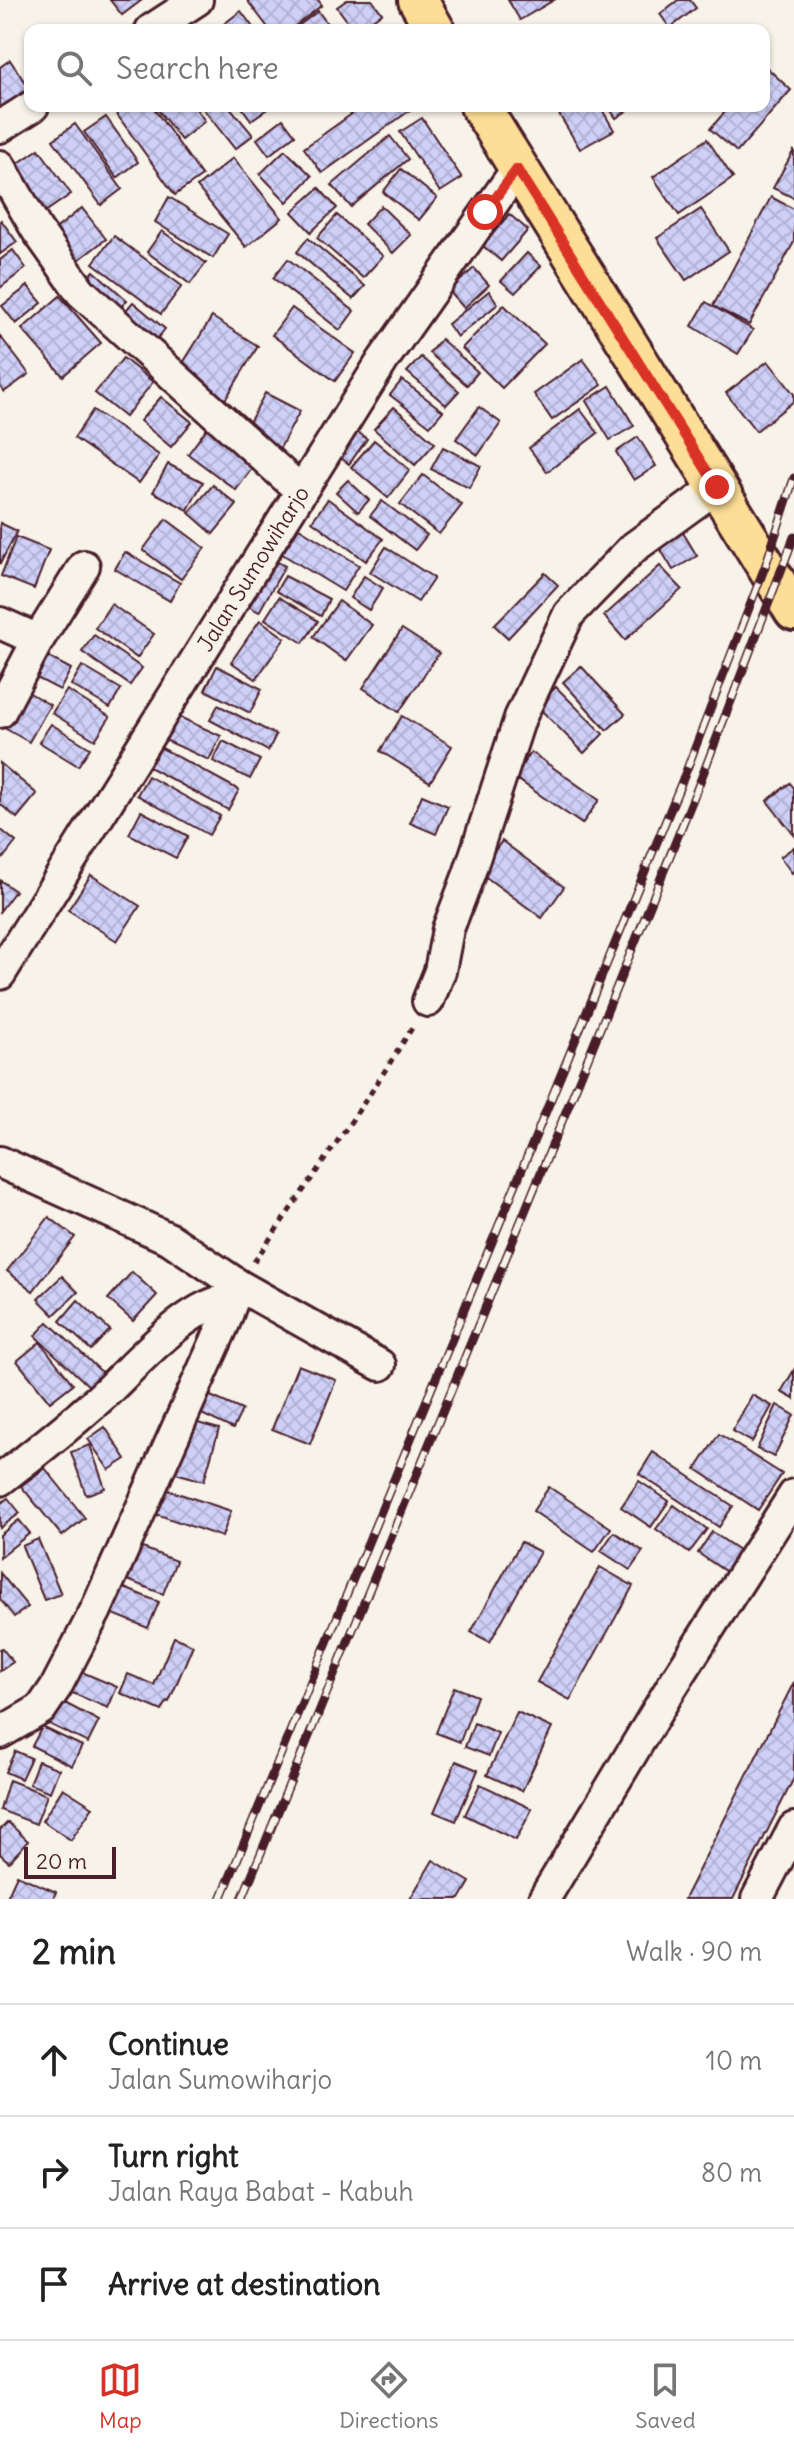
<!DOCTYPE html>
<meta charset="utf-8">
<style>
body{margin:0;font-family:Delius,sans-serif;background:#f2f2f2;color:#222}
.scale{position:absolute;left:24px;bottom:20px;width:92px;box-sizing:border-box;padding-left:8px;border:4px solid #4a1f2b;border-top:0;font-size:22px;line-height:28px;white-space:nowrap;color:#4a1f2b;-webkit-text-stroke:6px #f7f3e8;paint-order:stroke}
.stop{position:absolute;width:24px;height:24px;margin:-18px;border:6px solid #d93025;border-radius:50%;background:#fff}
.stop.end{background:#d93025;border-color:#fff;box-shadow:0 2px 8px #0008}
.list{margin:0;padding:0;list-style:none}
h2{display:flex;justify-content:space-between;align-items:center;height:104px;margin:0;padding:0 32px;font-size:34px}
h2 small{font-size:26px;font-weight:400;color:#767676}
.list li{display:grid;grid-template-columns:52px 1fr auto;gap:24px;align-items:center;box-sizing:border-box;height:112px;padding:0 32px;border-top:2px solid #e0e0e0}
.list b{display:block;font-size:30px;white-space:nowrap}
.list p{margin:0;font-size:26px;white-space:nowrap;color:#767676}
.list em{font-size:26px;font-style:normal;color:#767676}
.icon{flex:none;width:44px;height:44px;fill:none;stroke:currentColor;stroke-width:2;stroke-linecap:round;stroke-linejoin:round}
.map{position:relative;flex:none;width:794px;height:1899px;overflow:hidden}
.search{position:absolute;background:#fff;box-shadow:0 2px 6px #0004;left:24px;right:24px;top:24px;height:88px;display:flex;align-items:center;gap:20px;box-sizing:border-box;padding:0 28px;border-radius:16px;color:#767676;font-size:30px}
.sheet{height:440px;background:#fff}
nav{display:flex;justify-content:space-around;align-items:center;box-sizing:border-box;height:112px;border-top:2px solid #e0e0e0;background:#fff;font-size:22px;color:#767676}
nav a{display:grid;justify-items:center;gap:4px}
nav .on{color:#d93025}
.map>svg:first-child{display:block}
.building{fill:url(#building-cross-hatch);stroke:#4a1f2b;stroke-width:2}
.lines{fill:none;stroke-linecap:round;stroke-linejoin:round}
.minor-casing{stroke:#4a1f2b;stroke-width:36}
.major-casing{stroke:#4a1f2b;stroke-width:44}
.path{stroke:#4a1f2b;stroke-width:5;stroke-dasharray:6 6;stroke-linecap:butt}
.minor{stroke:#f7f3e8;stroke-width:30}
.major{stroke:#fdde96;stroke-width:38}
.rail-casing{stroke:#4a1f2b;stroke-width:9}
.rail{stroke:#f7f3e8;stroke-width:6;stroke-dasharray:18;stroke-linecap:butt}
.route{stroke:#d93025;stroke-width:10}
.labels{text-anchor:middle;stroke-width:8;stroke-linejoin:round;paint-order:stroke}
.street-label{font-size:22px;fill:#4a1f2b;stroke:#f7f3e8}
</style>
<div class="map">
<svg width="794" height="1899" viewBox="0 0 794 1899">
<defs>
<pattern id="building-cross-hatch" width="8" height="8" patternUnits="userSpaceOnUse" patternTransform="scale(2)"><rect width="8" height="8" fill="#ced0f8"/><path d="M0 0l8 8M0 8l8-8" fill="none" stroke="#b2b2d5"/></pattern>
</defs>
<rect width="100%" height="100%" fill="#f7f3e8"/>
<filter id="ink" filterUnits="userSpaceOnUse"><feTurbulence type="fractalNoise" baseFrequency=".0125" numOctaves="2"/><feDisplacementMap in="SourceGraphic" scale="16" xChannelSelector="R" yChannelSelector="G"/><feConvolveMatrix kernelMatrix="1 2 1 2 8 2 1 2 1" color-interpolation-filters="sRGB"/></filter>
<g filter="url(#ink)">
<g class="building">
<polygon points="110,0 142,0 122,15"/>
<polygon points="247,0 318,0 322,5 290,30 270,30"/>
<polygon points="347,0 372,0 382,13 359,30 354,30 337,7"/>
<polygon points="508,0 554,0 520,20"/>
<polygon points="678,0 690,0 696,8 670,28 660,14"/>
<polygon points="241,11 255,30 216,30"/>
<polygon points="318,11 332,30 293,30"/>
<polygon points="10,60 30,90 0,111 0,67"/>
<polygon points="765,66 791,90 737,152 710,129 730,106 764,106"/>
<polygon points="117,106 152,106 202,176 175,195 113,109"/>
<polygon points="155,106 194,106 205,121 181,140"/>
<polygon points="201,106 229,106 253,135 235,149"/>
<polygon points="241,106 269,106 270,107 251,120"/>
<polygon points="363,106 416,106 322,173 304,148"/>
<polygon points="554,106 600,106 614,130 580,149"/>
<polygon points="608,106 634,106 616,118"/>
<polygon points="106,117 138,162 117,178 84,132"/>
<polygon points="422,118 462,178 440,192 400,132"/>
<polygon points="283,119 295,135 269,155 257,139"/>
<polygon points="75,124 122,189 101,205 53,140"/>
<polygon points="390,136 408,159 351,207 332,185"/>
<polygon points="707,139 733,178 679,215 653,177"/>
<polygon points="39,149 71,194 45,212 13,167"/>
<polygon points="285,150 312,176 287,202 260,174"/>
<polygon points="794,150 794,198 773,188"/>
<polygon points="233,158 282,218 246,247 197,187"/>
<polygon points="401,169 437,198 419,220 383,192"/>
<polygon points="319,188 337,208 311,232 292,212"/>
<polygon points="169,197 228,234 213,258 155,222"/>
<polygon points="771,197 794,209 794,242 749,325 713,306"/>
<polygon points="381,206 411,235 393,253 364,224"/>
<polygon points="82,208 106,239 76,262 53,231"/>
<polygon points="701,209 729,251 686,280 657,238"/>
<polygon points="509,214 528,230 501,261 483,246"/>
<polygon points="337,215 383,256 363,278 317,238"/>
<polygon points="1,220 17,242 0,254 0,221"/>
<polygon points="162,231 206,263 190,284 147,252"/>
<polygon points="114,236 182,286 161,314 93,263"/>
<polygon points="308,238 365,286 353,299 297,252"/>
<polygon points="13,250 26,268 0,288 0,260"/>
<polygon points="527,253 541,266 515,293 501,281"/>
<polygon points="288,259 354,311 340,330 273,278"/>
<polygon points="474,268 489,285 464,308 449,291"/>
<polygon points="94,271 127,300 113,316 79,288"/>
<polygon points="28,286 42,303 16,324 2,306"/>
<polygon points="489,291 498,304 457,337 448,324"/>
<polygon points="60,296 101,343 63,376 22,329"/>
<polygon points="133,302 165,329 149,349 116,322"/>
<polygon points="706,302 753,330 738,354 692,326"/>
<polygon points="504,305 545,344 502,388 462,348"/>
<polygon points="292,308 355,353 335,381 272,335"/>
<polygon points="212,317 258,346 225,400 178,371"/>
<polygon points="0,336 29,374 4,392 0,386"/>
<polygon points="441,339 478,372 467,385 429,353"/>
<polygon points="421,357 459,391 446,405 407,372"/>
<polygon points="123,358 153,382 125,417 95,393"/>
<polygon points="583,359 602,385 552,420 534,394"/>
<polygon points="768,361 794,394 794,401 756,431 726,393"/>
<polygon points="402,380 443,411 430,426 390,395"/>
<polygon points="610,386 634,426 610,440 586,401"/>
<polygon points="265,393 300,411 280,448 245,430"/>
<polygon points="161,397 192,422 171,447 140,421"/>
<polygon points="394,407 435,443 415,465 374,429"/>
<polygon points="479,407 501,423 478,455 456,439"/>
<polygon points="580,409 598,433 547,472 529,448"/>
<polygon points="93,410 159,455 139,483 74,438"/>
<polygon points="208,427 256,463 236,490 188,454"/>
<polygon points="352,428 367,439 349,464 333,452"/>
<polygon points="638,437 656,466 634,480 616,452"/>
<polygon points="374,440 410,470 388,498 351,467"/>
<polygon points="443,447 481,466 469,488 431,469"/>
<polygon points="168,464 203,482 188,510 153,492"/>
<polygon points="423,475 462,505 439,534 400,504"/>
<polygon points="348,480 369,500 358,512 336,492"/>
<polygon points="213,485 237,505 213,534 189,513"/>
<polygon points="328,499 383,539 366,561 312,521"/>
<polygon points="382,501 427,535 415,550 370,516"/>
<polygon points="166,519 205,548 181,579 143,550"/>
<polygon points="0,523 17,531 0,564"/>
<polygon points="299,528 359,565 343,591 282,554"/>
<polygon points="682,531 697,556 673,570 658,545"/>
<polygon points="16,537 49,550 34,589 1,576"/>
<polygon points="386,547 434,578 418,602 370,572"/>
<polygon points="125,552 180,583 170,601 115,569"/>
<polygon points="268,557 285,566 259,612 243,603"/>
<polygon points="660,566 682,589 625,640 604,616"/>
<polygon points="545,573 558,585 508,638 494,625"/>
<polygon points="285,576 329,599 321,616 276,591"/>
<polygon points="364,576 383,588 369,610 350,598"/>
<polygon points="279,597 318,621 303,643 265,619"/>
<polygon points="339,601 372,625 346,661 313,637"/>
<polygon points="111,604 154,634 137,658 95,628"/>
<polygon points="260,620 285,638 256,679 231,662"/>
<polygon points="402,629 439,653 399,712 363,688"/>
<polygon points="94,635 142,668 130,685 82,652"/>
<polygon points="39,652 71,669 60,690 27,673"/>
<polygon points="82,666 121,689 110,708 71,685"/>
<polygon points="217,666 262,689 250,713 205,690"/>
<polygon points="581,666 625,714 607,730 563,682"/>
<polygon points="556,687 603,734 584,753 537,706"/>
<polygon points="67,690 110,717 95,740 52,713"/>
<polygon points="28,692 50,705 29,742 6,729"/>
<polygon points="218,705 276,735 268,751 210,720"/>
<polygon points="175,715 221,736 209,760 163,739"/>
<polygon points="402,716 452,746 430,782 380,751"/>
<polygon points="51,724 90,748 78,766 39,742"/>
<polygon points="223,741 260,760 250,779 213,761"/>
<polygon points="158,746 239,790 228,810 147,766"/>
<polygon points="531,752 599,800 582,824 514,777"/>
<polygon points="0,763 37,794 17,818 0,804"/>
<polygon points="148,776 220,816 209,835 137,795"/>
<polygon points="790,783 794,788 794,835 767,801"/>
<polygon points="422,795 448,806 436,834 410,823"/>
<polygon points="141,811 188,836 176,858 129,834"/>
<polygon points="0,829 16,842 0,862"/>
<polygon points="502,841 564,887 542,918 479,872"/>
<polygon points="794,847 794,871 792,873 780,857"/>
<polygon points="91,875 140,906 117,941 68,910"/>
<polygon points="0,880 15,891 0,911"/>
<polygon points="49,1217 75,1237 33,1291 7,1271"/>
<polygon points="132,1272 157,1295 133,1321 108,1299"/>
<polygon points="62,1276 78,1292 54,1315 38,1299"/>
<polygon points="78,1300 110,1330 91,1350 60,1321"/>
<polygon points="48,1322 107,1377 93,1390 35,1336"/>
<polygon points="40,1342 73,1384 50,1402 17,1361"/>
<polygon points="298,1365 336,1380 310,1444 272,1429"/>
<polygon points="794,1370 794,1399 781,1392"/>
<polygon points="197,1390 242,1410 233,1429 189,1408"/>
<polygon points="752,1395 772,1406 752,1442 732,1431"/>
<polygon points="777,1405 794,1415 774,1457 757,1449"/>
<polygon points="187,1420 219,1429 204,1481 172,1472"/>
<polygon points="105,1427 126,1459 109,1470 88,1439"/>
<polygon points="719,1434 782,1474 758,1510 696,1469"/>
<polygon points="90,1445 105,1488 86,1495 71,1452"/>
<polygon points="653,1452 733,1506 719,1527 639,1474"/>
<polygon points="45,1468 85,1518 62,1536 21,1486"/>
<polygon points="639,1481 669,1501 651,1527 621,1507"/>
<polygon points="549,1487 611,1528 594,1552 533,1511"/>
<polygon points="162,1488 231,1511 222,1537 153,1513"/>
<polygon points="8,1498 20,1513 0,1528 0,1504"/>
<polygon points="674,1505 707,1529 689,1553 656,1529"/>
<polygon points="19,1520 30,1533 0,1557 0,1535"/>
<polygon points="614,1532 643,1551 630,1570 601,1551"/>
<polygon points="712,1532 742,1552 728,1573 698,1553"/>
<polygon points="38,1539 61,1594 44,1600 22,1546"/>
<polygon points="521,1542 540,1552 490,1642 471,1632"/>
<polygon points="130,1543 176,1561 163,1594 117,1576"/>
<polygon points="600,1567 633,1586 570,1700 537,1682"/>
<polygon points="0,1573 28,1607 14,1617 0,1599"/>
<polygon points="117,1585 159,1602 148,1628 106,1611"/>
<polygon points="174,1637 193,1645 169,1702 167,1701 162,1711 120,1693 128,1674 154,1685"/>
<polygon points="2,1648 13,1662 0,1671 0,1649"/>
<polygon points="68,1666 117,1687 108,1708 58,1687"/>
<polygon points="794,1682 794,1778 733,1899 684,1899"/>
<polygon points="454,1687 477,1696 460,1742 436,1733"/>
<polygon points="59,1700 99,1721 88,1743 47,1723"/>
<polygon points="517,1712 552,1728 522,1791 487,1775"/>
<polygon points="474,1723 498,1733 489,1756 465,1747"/>
<polygon points="42,1727 82,1746 72,1766 32,1746"/>
<polygon points="15,1751 31,1758 21,1779 5,1772"/>
<polygon points="38,1761 59,1769 50,1792 29,1784"/>
<polygon points="456,1761 478,1770 456,1821 434,1812"/>
<polygon points="9,1780 47,1795 36,1824 0,1810"/>
<polygon points="480,1784 532,1809 516,1840 465,1815"/>
<polygon points="63,1788 93,1807 71,1840 42,1821"/>
<polygon points="8,1822 28,1841 9,1862 0,1854 0,1830"/>
<polygon points="433,1860 470,1882 460,1899 410,1899"/>
<polygon points="17,1875 56,1892 53,1899 7,1897"/>
</g>
<g class="lines">
<defs>
<g id="minor">
<polyline points="151,30 197,0"/>
<polyline points="0,127 33,106"/>
<polyline points="0,166 37,230 81,292 300,490"/>
<polyline points="0,623 38,640"/>
<polyline points="0,712 38,640 84,566"/>
<path id="s1" d="M0,974L383,360L517,169"/>
<polyline points="428,1001 440,971 448,929 469,874 520,718 569,614 633,548 717,487"/>
<polyline points="0,1162 170,1239 238,1285 380,1365"/>
<path d="M0,1480C34,1454 68,1427 100,1398C131,1370 189,1301 231,1300"/>
<polyline points="0,1733 41,1709 56,1687 96,1610 225,1321 238,1285"/>
<polyline points="544,1899 671,1688 794,1495"/>
<polyline points="757,1899 794,1828"/>
</g>
<g id="major">
<polyline points="418,0 435,30"/>
<polyline points="480,106 794,611"/>
</g>
</defs>
<use href="#minor" class="minor-casing"/>
<use href="#major" class="major-casing"/>
<polyline class="path" points="254,1262 372,1091 414,1025"/>
<use href="#minor" class="minor"/>
<use href="#major" class="major"/>
<defs>
<g id="rail">
<polyline points="221,1899 685,774 766,564 794,478"/>
<polyline points="242,1899 588,1058 701,779 794,537"/>
</g>
</defs>
<use href="#rail" class="rail-casing"/>
<use href="#rail" class="rail"/>
</g>
</g>
<g class="lines" filter="url(#ink)">
<polyline class="route" points="485,212 517,169 717,487"/>
</g>
<g class="labels">
<g class="street-label">
<text dy="8" stroke="none"><textPath href="#s1" startOffset="478">Jalan Sumowiharjo</textPath></text>
</g>
</g>
</svg>
<div class="scale">20 m</div>
<div class="stop" style="left:485px;top:212px"></div>
<div class="stop end" style="left:717px;top:487px"></div>
<div class="search"><svg class="icon" aria-label="search" viewBox="0 0 24 24"><circle cx="10" cy="10" r="6"/><path d="M15 15l6 6"/></svg>Search here</div>
</div>
<section class="sheet">
<h2>2 min<small>Walk · 90 m</small></h2>
<ul class="list">
<li><svg class="icon" aria-label="ahead" viewBox="0 0 24 24"><path d="M12 20V5M6 11l6-6 6 6"/></svg><div><b>Continue</b><p>Jalan Sumowiharjo</p></div><em>10 m</em></li>
<li><svg class="icon" aria-label="right" viewBox="0 0 24 24"><path d="M7 20v-9h11M14 6l5 5-5 5"/></svg><div><b>Turn right</b><p>Jalan Raya Babat - Kabuh</p></div><em>80 m</em></li>
<li><svg class="icon" aria-label="arrive" viewBox="0 0 24 24"><path d="M6 21V4h12l-3 4 3 4H6"/></svg><div><b>Arrive at destination</b></div></li>
</ul>
</section>
<nav>
<a class="on"><svg class="icon" aria-label="map" viewBox="0 0 24 24"><path d="M3 6l6-2 6 2 6-2v14l-6 2-6-2-6 2zM9 4v14M15 6v14"/></svg>Map</a>
<a><svg class="icon" aria-label="directions" viewBox="0 0 24 24"><path d="M12 3l9 9-9 9-9-9zM9 14v-3h6M13 9l2 2-2 2"/></svg>Directions</a>
<a><svg class="icon" aria-label="saved" viewBox="0 0 24 24"><path d="M7 4h10v16l-5-4-5 4z"/></svg>Saved</a>
</nav>
